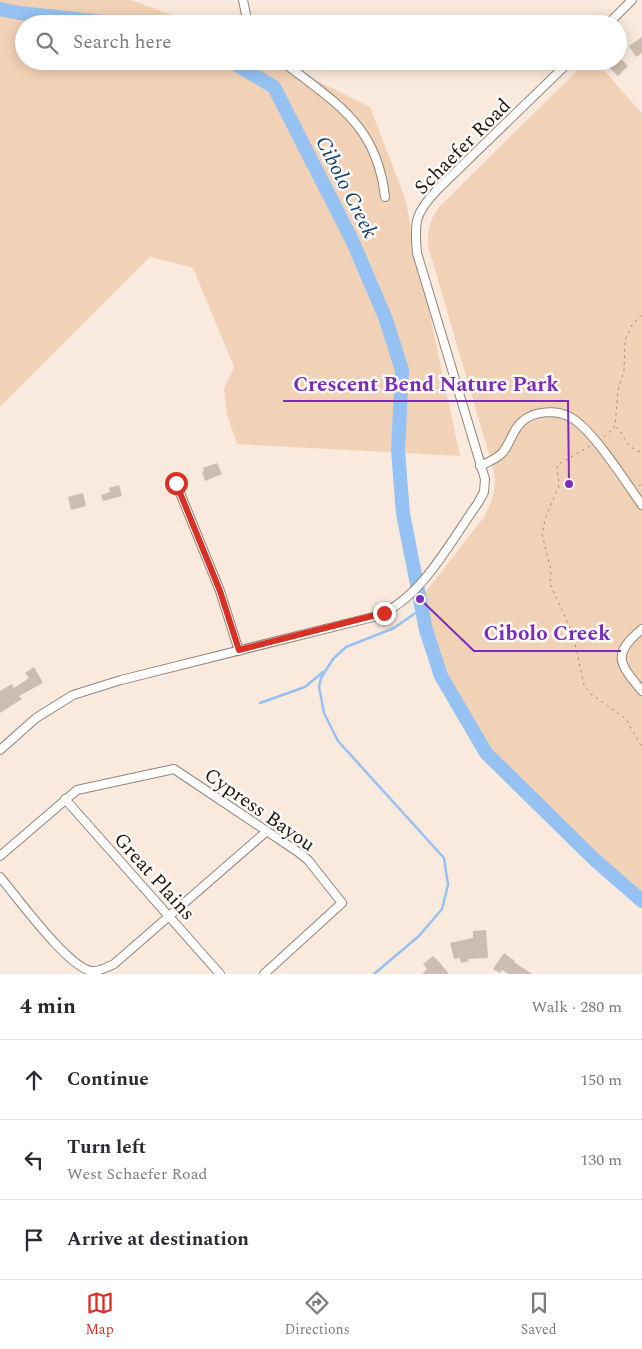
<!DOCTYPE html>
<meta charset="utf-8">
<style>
body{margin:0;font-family:Spectral,serif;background:#f2f2f3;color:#2b2b33}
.stop{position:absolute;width:15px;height:15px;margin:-11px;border:4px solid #d93025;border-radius:50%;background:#fff}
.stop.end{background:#d93025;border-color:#fff;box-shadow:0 1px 5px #0008}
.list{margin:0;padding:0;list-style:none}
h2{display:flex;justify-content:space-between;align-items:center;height:65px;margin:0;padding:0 20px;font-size:21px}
h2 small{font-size:16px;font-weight:400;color:#7c7c81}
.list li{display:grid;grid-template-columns:32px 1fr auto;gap:15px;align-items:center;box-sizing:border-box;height:80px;padding:0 20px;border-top:1px solid #e1e1e2}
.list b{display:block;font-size:19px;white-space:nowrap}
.list p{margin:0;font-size:16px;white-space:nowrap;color:#7c7c81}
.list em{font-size:16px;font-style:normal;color:#7c7c81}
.icon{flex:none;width:28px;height:28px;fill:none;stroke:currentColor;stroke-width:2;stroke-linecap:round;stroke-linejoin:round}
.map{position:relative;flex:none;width:642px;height:974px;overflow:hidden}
.search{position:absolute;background:#fff;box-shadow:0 2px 12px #0003;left:15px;right:15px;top:15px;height:55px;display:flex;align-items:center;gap:12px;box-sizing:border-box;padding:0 18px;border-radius:28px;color:#7c7c81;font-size:19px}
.sheet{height:305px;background:#fff}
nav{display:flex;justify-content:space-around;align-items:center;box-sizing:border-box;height:70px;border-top:1px solid #e1e1e2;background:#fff;font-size:14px;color:#7c7c81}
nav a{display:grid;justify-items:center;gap:2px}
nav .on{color:#d93025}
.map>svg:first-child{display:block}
.green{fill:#f2d2b6}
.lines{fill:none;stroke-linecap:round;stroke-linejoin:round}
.stream{stroke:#95c2f3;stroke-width:2.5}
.river{stroke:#95c2f3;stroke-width:14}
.building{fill:#cbbdb0}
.minor-casing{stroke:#938579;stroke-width:10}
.path{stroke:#988c83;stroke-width:1;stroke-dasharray:2.5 4;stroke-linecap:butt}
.minor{stroke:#fff;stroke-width:8}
.route{stroke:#d93025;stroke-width:6}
.labels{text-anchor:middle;stroke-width:5;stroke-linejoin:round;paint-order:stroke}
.street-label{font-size:20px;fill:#1d1814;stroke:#fdfaf7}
.water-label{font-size:21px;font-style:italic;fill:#11416d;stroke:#fdfaf7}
.leader{fill:none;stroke:#7b2cbf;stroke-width:2}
.callout-dot{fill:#7b2cbf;stroke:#fdfaf7;stroke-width:2}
.callout-label{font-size:21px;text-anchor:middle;font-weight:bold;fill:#7b2cbf;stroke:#fdfaf7;stroke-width:5;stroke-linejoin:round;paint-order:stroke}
</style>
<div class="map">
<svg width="642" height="974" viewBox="0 0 642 974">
<rect width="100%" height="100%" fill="#faeadd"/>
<g class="green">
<polygon points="0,0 131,0 196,24 24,24 24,61 277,61 370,107 405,198 460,456 237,444 227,415 224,388 234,367 193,268 150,257 0,407"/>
<path d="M587,61H596L642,114V902L486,753L441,676L426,630L420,599L484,517C493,501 498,486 493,468L428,246C427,231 430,219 439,207Z"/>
</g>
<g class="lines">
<g class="stream">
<polyline points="260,703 305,687 323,672"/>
<polyline points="374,974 419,936 442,909 448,885 444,858 338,741 324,713 319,687 321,678 333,659 346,647 394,628 421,609"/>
</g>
<g class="river">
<polyline points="0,9 20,13 122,24"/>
<polyline points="230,61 274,87 352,240 385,317 402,370 398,450 403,514 426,630 441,676 486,753 595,860 642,901"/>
</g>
</g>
<g class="building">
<polygon points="642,37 642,53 636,57 629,46"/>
<polygon points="618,56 628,66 618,76 603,61 618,61"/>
<polygon points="217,463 222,474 205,481 202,472 204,471 203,468"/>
<polygon points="119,485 122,496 103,501 101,495 110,492 109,488"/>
<polygon points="83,493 86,506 71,510 68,497"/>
<polygon points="34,667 43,683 19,696 22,699 0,713 0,691 12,684 14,688 29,678 25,673"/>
<polygon points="486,930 488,958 468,959 469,961 461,963 460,958 454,959 450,943 473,938 473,931"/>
<polygon points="504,953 515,961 514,962 532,974 509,974 502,970 500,973 493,969"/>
<polygon points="433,956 440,963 449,974 422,974 427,969 423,964"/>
</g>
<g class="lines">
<defs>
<g id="minor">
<polyline points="243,0 248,24"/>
<polyline points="608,24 632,0"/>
<path d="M282,61C335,103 377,124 385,197"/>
<path d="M480,466C488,462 497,459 503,452C511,442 513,428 524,420C535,411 556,410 568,416C591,426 626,483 642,505"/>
<polyline points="176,483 220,591 239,651"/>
<path d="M642,629C611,655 619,663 642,691"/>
<path d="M0,750L36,718L73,695L121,680L377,616C422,598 450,542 478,503L484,492L485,479L417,253C414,222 415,213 437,190L570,61"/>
<polyline points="65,799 220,974"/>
<polyline points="0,856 77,790 174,769 298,852 308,860 342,903 264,974"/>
<path d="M0,877C17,897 69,969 92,971C99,972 107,967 114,964L267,831"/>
</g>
</defs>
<use href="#minor" class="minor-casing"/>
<g class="path">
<path d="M616,427C625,436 629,451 642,452"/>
<polyline points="604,437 615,426 618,390 624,371 625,340 632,325 642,315"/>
<polyline points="590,446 557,465 559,486 546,516 542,534 551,570 550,584 573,634 584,685 591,694 626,719 642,747"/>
<polyline points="639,486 642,484"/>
</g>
<use href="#minor" class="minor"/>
</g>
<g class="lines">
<polyline class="route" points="176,483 220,591 239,650 384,613"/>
</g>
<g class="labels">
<g class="street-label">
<text transform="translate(462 146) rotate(-45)" y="7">Schaefer Road</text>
<text transform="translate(260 809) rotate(35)" y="7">Cypress Bayou</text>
<text transform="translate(155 876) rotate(48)" y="7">Great Plains</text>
</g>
<g class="water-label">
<text transform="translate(347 187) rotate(63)" y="7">Cibolo Creek</text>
</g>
</g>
<path class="leader" d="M569 484L568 401H283M420 599L474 651H621"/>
<g class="callout-dot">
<circle cx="569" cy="484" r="5"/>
<circle cx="420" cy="599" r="5"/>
</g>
<g class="callout-label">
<text x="426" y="391">Crescent Bend Nature Park</text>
<text x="547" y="640">Cibolo Creek</text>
</g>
</svg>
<div class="stop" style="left:176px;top:483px"></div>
<div class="stop end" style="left:384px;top:613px"></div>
<div class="search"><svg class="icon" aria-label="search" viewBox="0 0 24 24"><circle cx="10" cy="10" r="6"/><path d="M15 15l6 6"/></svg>Search here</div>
</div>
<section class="sheet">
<h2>4 min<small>Walk · 280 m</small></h2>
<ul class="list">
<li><svg class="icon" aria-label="ahead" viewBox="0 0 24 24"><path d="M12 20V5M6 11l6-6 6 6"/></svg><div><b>Continue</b></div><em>150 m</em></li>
<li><svg class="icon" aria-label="left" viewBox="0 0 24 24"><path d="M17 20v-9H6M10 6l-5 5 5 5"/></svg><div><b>Turn left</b><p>West Schaefer Road</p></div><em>130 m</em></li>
<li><svg class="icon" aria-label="arrive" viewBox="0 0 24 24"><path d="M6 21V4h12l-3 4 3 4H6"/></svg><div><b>Arrive at destination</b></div></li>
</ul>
</section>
<nav>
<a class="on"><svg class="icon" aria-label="map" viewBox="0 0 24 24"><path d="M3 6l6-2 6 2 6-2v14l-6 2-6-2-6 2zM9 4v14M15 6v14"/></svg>Map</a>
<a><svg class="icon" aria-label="directions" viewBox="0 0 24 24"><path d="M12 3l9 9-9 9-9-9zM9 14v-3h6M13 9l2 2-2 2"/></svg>Directions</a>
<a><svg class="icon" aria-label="saved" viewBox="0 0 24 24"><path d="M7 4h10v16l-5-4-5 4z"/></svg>Saved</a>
</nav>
